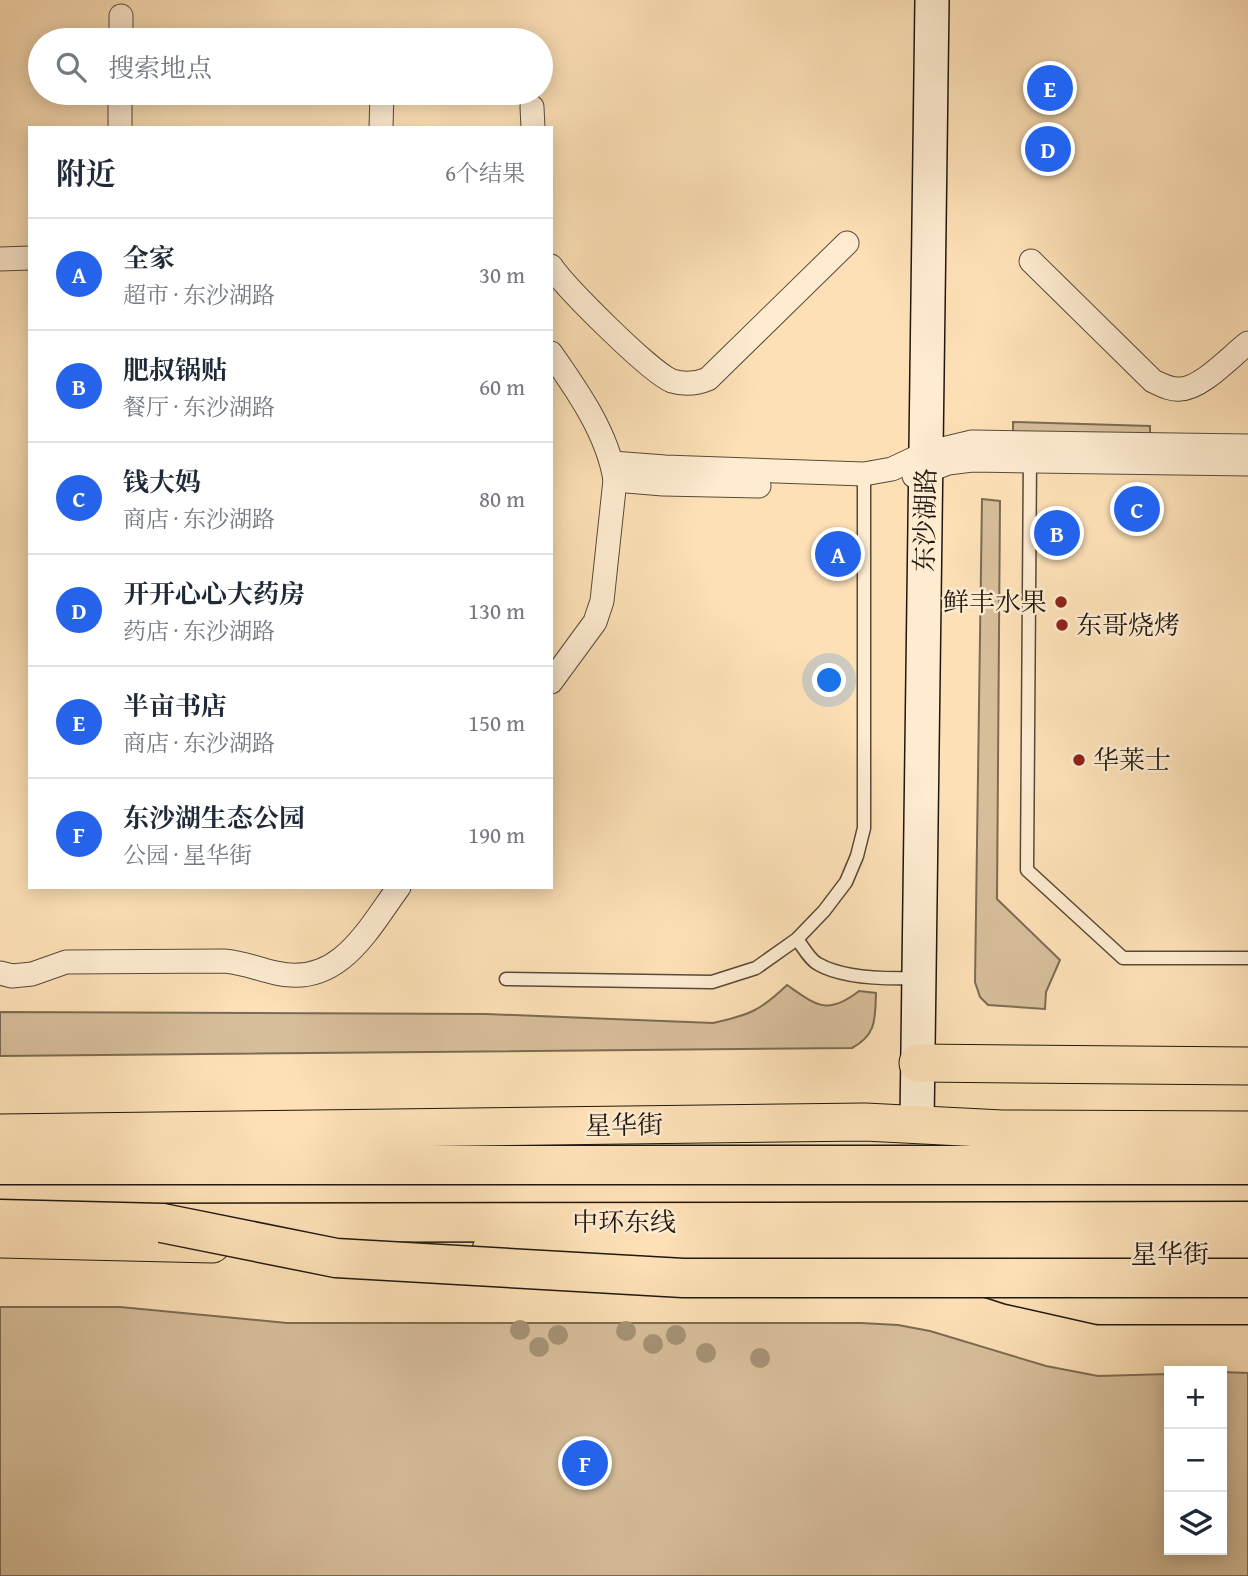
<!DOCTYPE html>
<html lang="zh">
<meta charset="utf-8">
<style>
body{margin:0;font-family:"Gentium Book Plus","Noto Serif SC",serif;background:#f2f2f3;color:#1f2937}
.controls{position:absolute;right:21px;bottom:21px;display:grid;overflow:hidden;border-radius:0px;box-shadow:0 4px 18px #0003}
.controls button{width:63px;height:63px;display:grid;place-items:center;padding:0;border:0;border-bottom:2px solid #e0e1e3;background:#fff;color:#1f2937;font:35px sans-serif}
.you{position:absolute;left:830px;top:681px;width:24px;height:24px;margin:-18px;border:5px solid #fff;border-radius:50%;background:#1a73e8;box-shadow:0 0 0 10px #1a73e833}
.badge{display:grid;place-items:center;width:46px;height:46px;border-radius:50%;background:#2563eb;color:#fff;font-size:23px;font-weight:700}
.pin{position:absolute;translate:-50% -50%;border:4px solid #fff;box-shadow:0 2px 7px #0006}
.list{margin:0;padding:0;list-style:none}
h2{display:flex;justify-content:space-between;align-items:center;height:91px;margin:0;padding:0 28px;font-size:30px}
h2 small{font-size:23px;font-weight:400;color:#747a83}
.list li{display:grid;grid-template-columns:46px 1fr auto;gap:21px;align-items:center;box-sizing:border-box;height:112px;padding:0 28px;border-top:2px solid #e0e1e3}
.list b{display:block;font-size:26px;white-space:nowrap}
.list p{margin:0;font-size:23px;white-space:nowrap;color:#747a83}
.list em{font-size:23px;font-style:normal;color:#747a83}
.icon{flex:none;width:38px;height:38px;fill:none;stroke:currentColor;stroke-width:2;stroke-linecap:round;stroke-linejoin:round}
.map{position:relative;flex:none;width:1248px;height:1576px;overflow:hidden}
.search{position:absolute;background:#fff;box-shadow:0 4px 18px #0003;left:28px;top:28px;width:525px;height:77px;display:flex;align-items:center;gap:18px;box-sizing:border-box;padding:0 24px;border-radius:38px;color:#747a83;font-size:26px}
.panel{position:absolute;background:#fff;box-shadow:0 4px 18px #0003;left:28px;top:126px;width:525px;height:763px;border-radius:0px}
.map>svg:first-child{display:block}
.green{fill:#d7be9a;stroke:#7b6b54;stroke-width:2}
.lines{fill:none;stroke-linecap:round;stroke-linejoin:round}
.service-casing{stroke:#564a39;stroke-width:15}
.minor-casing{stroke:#564a39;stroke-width:25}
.secondary-casing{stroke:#1f180f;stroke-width:36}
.primary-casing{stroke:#1f180f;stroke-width:39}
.trunk-casing{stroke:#1f180f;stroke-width:41}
.service{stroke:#feebd0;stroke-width:12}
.minor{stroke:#feebd0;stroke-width:23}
.secondary{stroke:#feebd0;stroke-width:33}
.primary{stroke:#fde0b6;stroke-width:37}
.trunk{stroke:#fde0b6;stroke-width:38}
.trunk-bridge-casing{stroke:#1f180f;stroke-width:41;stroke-linecap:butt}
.trunk-bridge{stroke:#fde0b6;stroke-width:38}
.tree{fill:#a69275}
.poi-dot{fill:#8f2418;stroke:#feebd0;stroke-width:2.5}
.labels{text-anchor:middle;stroke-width:5;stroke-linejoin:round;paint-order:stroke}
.street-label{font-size:26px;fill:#1f180f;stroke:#feebd0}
.poi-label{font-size:26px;fill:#1f180f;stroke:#feebd0;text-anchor:start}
</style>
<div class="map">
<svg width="1248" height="1576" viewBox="0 0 1248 1576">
<rect width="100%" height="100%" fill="#fde0b6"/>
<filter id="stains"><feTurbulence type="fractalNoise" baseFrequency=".00286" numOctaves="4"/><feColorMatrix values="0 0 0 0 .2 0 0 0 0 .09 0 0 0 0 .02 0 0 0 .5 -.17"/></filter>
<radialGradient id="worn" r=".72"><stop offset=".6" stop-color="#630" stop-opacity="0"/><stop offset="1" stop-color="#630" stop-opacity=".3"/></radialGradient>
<g class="green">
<polygon points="1013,422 1150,426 1150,436 1013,432"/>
<polygon points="982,499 1000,501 997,899 1060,960 1046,992 1045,1009 988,1005 980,997 975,982"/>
<path d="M787,985C816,1005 827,1016 859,991L876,993C875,1018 877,1035 852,1048L0,1056V1012L486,1014L713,1023C749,1015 760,1011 787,985Z"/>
<polygon points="0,1307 120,1307 287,1323 861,1323 898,1325 930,1331 1046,1366 1098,1376 1169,1374 1169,1550 1222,1550 1222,1372 1248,1373 1248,1576 0,1576"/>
</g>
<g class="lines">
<defs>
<g id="service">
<polyline points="1030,457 1027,870 1123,958 1248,958"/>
<path d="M797,939C803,947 810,960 818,964C844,979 889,979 917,978"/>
<polyline points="506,979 712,982 756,968 797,939 824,911 846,882 857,856 864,828 864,474"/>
</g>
<g id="minor">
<polyline points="121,40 121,16"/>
<polyline points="532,107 533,128"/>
<polyline points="120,128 120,93"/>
<polyline points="381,128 382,93"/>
<polyline points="0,259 30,258"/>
<path d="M1031,261L1153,381C1162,385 1170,390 1180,389C1201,389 1231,356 1248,343"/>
<path d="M551,266C565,287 651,373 672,381C685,385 696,384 708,379L847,243"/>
<path d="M551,353C577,390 608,434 615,480L602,601L595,622L551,682"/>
<polyline points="612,463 665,467 864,474 892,469 926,453 972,442 1248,446"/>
<polyline points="914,476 948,463 972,460 1248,464"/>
<polyline points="615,480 663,484 759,486"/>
<path d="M0,973L12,976L32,974L66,962L224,961C246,963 257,969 276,973C339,988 368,929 399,887"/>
</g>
<polyline id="secondary" points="917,1123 932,0"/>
<g id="primary">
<polyline points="918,1063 1248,1066"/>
<polyline points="0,1133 865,1122 1002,1129 1248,1130"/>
<polyline points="0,1239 212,1244"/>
<polyline points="491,1250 918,1255 1248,1253"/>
</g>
<g id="trunk">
<polyline points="0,1165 1248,1165"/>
<polyline points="0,1219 162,1223 1248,1221"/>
<polyline points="918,1255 1010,1285 1099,1305 1248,1305"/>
</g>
</defs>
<use href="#service" class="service-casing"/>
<use href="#minor" class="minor-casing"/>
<use href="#secondary" class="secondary-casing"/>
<use href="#primary" class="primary-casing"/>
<use href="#trunk" class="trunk-casing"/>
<use href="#service" class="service"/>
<use href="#minor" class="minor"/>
<use href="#secondary" class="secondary"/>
<use href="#primary" class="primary"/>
<use href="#trunk" class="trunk"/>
<defs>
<polyline id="trunk-bridge" points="162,1223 336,1258 683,1278 1248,1278"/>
</defs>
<use href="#trunk-bridge" class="trunk-bridge-casing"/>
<use href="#trunk-bridge" class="trunk-bridge"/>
</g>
<g class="tree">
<circle cx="520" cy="1330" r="10"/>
<circle cx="626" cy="1331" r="10"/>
<circle cx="558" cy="1335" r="10"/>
<circle cx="676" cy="1335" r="10"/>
<circle cx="653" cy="1344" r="10"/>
<circle cx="539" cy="1347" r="10"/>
<circle cx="706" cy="1353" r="10"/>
<circle cx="760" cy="1358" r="10"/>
</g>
<g class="poi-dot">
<circle cx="1061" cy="602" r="7"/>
<circle cx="1062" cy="625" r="7"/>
<circle cx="1079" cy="760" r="7"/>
</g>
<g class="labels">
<g class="street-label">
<text transform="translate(925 520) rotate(-89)" y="9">东沙湖路</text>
<text transform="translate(624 1125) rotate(-1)" y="9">星华街</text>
<text x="624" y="1231">中环东线</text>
<text x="1170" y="1263">星华街</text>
</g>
<g class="poi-label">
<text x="1047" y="611" text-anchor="end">鲜丰水果</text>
<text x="1076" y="634">东哥烧烤</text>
<text x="1093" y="769">华莱士</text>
</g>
</g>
<rect width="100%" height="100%" filter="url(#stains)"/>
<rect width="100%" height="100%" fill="url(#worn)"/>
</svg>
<div class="controls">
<button>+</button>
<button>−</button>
<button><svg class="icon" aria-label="layers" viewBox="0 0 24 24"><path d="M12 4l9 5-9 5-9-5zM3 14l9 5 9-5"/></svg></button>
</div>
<div class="you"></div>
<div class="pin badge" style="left:838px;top:554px">A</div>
<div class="pin badge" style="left:1057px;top:533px">B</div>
<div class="pin badge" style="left:1137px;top:509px">C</div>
<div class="pin badge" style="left:1048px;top:149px">D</div>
<div class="pin badge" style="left:1050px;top:88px">E</div>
<div class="pin badge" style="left:585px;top:1463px">F</div>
<div class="search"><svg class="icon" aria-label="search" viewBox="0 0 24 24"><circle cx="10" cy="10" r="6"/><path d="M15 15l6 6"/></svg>搜索地点</div>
<section class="panel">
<h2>附近<small>6个结果</small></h2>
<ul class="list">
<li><span class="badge">A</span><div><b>全家</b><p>超市 · 东沙湖路</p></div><em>30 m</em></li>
<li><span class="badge">B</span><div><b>肥叔锅贴</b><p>餐厅 · 东沙湖路</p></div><em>60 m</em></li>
<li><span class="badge">C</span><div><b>钱大妈</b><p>商店 · 东沙湖路</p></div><em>80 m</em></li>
<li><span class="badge">D</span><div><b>开开心心大药房</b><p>药店 · 东沙湖路</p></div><em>130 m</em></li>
<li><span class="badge">E</span><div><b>半亩书店</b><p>商店 · 东沙湖路</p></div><em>150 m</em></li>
<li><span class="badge">F</span><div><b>东沙湖生态公园</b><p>公园 · 星华街</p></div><em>190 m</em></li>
</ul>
</section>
</div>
